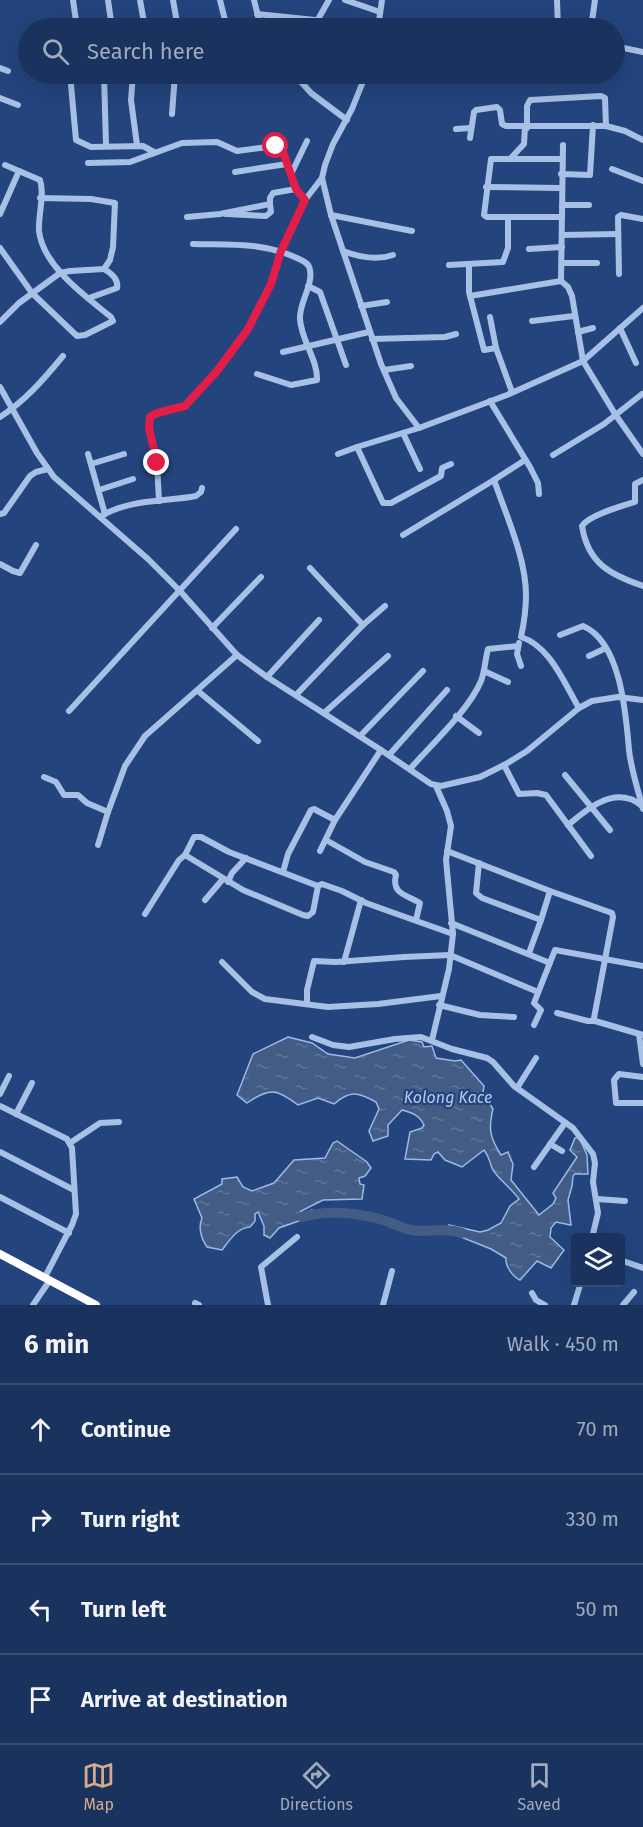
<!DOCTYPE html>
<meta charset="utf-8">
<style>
body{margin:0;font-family:"Fira Sans",sans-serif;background:#273f67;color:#f1f3f6}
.controls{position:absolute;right:18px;bottom:18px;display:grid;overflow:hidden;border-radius:6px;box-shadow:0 6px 24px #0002}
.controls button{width:54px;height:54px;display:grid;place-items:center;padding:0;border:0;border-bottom:2px solid #384e73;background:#1a335e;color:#f1f3f6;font:30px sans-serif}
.stop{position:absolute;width:18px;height:18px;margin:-14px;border:4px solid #e11d48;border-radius:50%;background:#fff}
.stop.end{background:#e11d48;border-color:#fff;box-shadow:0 2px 6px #0008}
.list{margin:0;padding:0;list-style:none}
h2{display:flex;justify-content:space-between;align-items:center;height:78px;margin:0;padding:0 24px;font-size:26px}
h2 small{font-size:20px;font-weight:400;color:#9faabc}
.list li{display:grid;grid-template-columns:39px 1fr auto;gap:18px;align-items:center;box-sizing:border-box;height:90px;padding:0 24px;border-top:2px solid #384e73}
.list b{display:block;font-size:22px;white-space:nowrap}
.list em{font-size:20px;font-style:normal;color:#9faabc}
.icon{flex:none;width:33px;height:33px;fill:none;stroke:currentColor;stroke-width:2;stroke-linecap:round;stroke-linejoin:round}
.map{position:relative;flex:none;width:643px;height:1305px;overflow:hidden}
.search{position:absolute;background:#1a335e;box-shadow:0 6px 24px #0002;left:18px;right:18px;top:18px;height:66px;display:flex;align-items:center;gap:15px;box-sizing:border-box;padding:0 21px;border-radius:33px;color:#9faabc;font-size:22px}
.sheet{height:438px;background:#1a335e}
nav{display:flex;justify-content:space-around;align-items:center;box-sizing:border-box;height:84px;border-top:2px solid #384e73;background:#1a335e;font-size:16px;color:#9faabc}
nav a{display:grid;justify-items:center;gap:3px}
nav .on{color:#d6ab8b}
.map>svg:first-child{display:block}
.water{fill:url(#water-ripples);stroke:#9bbae7;stroke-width:1.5}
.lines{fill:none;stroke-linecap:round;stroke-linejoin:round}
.river{stroke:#435c86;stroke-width:10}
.minor{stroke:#a7c0e6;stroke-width:6}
.highway{stroke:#fff;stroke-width:8}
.route{stroke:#e11d48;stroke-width:8}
.labels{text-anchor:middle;stroke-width:4.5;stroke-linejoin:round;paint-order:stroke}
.water-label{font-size:16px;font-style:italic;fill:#b3caee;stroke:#23447d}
</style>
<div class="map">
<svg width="643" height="1305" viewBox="0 0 643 1305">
<defs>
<pattern id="water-ripples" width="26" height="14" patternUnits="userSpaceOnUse" patternTransform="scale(1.5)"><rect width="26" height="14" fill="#435c86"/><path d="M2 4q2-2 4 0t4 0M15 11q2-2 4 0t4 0" fill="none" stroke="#5f7498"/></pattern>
</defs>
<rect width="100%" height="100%" fill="#23447d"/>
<g class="water">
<path d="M288,1037L312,1043L328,1054L355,1058L409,1040L422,1042L424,1047L432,1046L436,1058L455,1061L461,1060L484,1086L483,1092L493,1109C488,1129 490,1138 501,1155L508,1152L513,1164L511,1180L539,1215L553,1204L556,1198L553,1193L577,1157L570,1150L575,1138L579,1137L587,1155L588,1174H575L573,1176L572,1186L568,1200L571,1225L556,1222L551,1228L550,1237L564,1250L551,1268L537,1261L520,1280C513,1277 505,1266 506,1258L491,1249L451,1233L449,1225L480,1232L488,1230L501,1223L510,1206L519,1199C512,1189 495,1176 492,1168C489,1160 490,1158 484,1150L462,1167L445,1160L438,1152L434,1154L431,1160L405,1159L410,1132L422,1128L424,1125C419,1115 413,1113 402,1110L388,1125V1136L373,1141L369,1131L379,1109L376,1102C358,1092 350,1090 334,1104L318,1098L298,1105C277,1089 270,1087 247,1103L237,1095L253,1054Z"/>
<path d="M337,1141L367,1162L371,1168L365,1176L359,1178L360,1184L364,1185L362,1199L323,1200L301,1211L303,1214L312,1210L316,1215L279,1228L270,1238L264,1235V1226L258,1212L255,1214V1221L250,1227C238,1227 229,1241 222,1250L207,1247C201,1238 198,1228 202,1218L194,1199L222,1184V1179L237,1177L243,1187L252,1191L274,1183L294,1160L325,1158L333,1143Z"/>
</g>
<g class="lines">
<path class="river" d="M302,1217C326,1210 351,1212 376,1218C388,1221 399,1227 411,1230C428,1233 446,1227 462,1233"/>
<g class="minor">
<polyline points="73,0 77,28"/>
<polyline points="108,0 112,28"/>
<polyline points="140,0 145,28"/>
<polyline points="173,0 178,28"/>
<polyline points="220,0 227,28"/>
<polyline points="254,0 261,28"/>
<polyline points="345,0 380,12"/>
<polyline points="557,0 558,28"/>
<polyline points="257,14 315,20 343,28"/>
<polyline points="317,21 329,0"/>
<polyline points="378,28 382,0"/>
<polyline points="591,28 595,0"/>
<polyline points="614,46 643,52"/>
<polyline points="0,68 8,71"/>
<polyline points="72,74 71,85 76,140 91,147 143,146 154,152"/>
<polyline points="104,74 106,146"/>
<polyline points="133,74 131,100 137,145"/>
<polyline points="294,74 311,93 347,120"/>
<polyline points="366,74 352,109 333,144 325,165 322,178 331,215 381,364 396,398 419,428 507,395 583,361 643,308"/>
<polyline points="0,98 18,105"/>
<polyline points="172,114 175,74"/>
<polyline points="527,128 527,106 530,100 601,96 605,98 606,126"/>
<polyline points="456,129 471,128"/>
<polyline points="470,138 474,112 476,110 497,107 500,110 502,124 506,126 606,126 625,131 643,140"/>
<polyline points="510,159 524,144 525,127"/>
<polyline points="562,159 491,159 484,215 487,217 562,217"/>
<polyline points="88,163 130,162 182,143 217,142 237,151 276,146 283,152 296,189 305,200"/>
<polyline points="612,169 643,181"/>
<polyline points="235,172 287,164"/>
<polyline points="291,174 307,141"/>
<polyline points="561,174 590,175 593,125"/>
<polyline points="486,187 561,188"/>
<polyline points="562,205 589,205"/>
<polyline points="0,214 19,171"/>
<polyline points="226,214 266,216 271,212 270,204"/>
<polyline points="331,215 412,231"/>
<polyline points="187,217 220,214 270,204 270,198 273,193 296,189"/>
<polyline points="562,235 618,234"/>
<path d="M193,244C231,245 262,242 297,258C303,261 309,263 310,270C313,286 299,303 300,319C301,340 318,360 317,380L291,385L257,374"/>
<path d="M0,248L32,293L77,336L85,335L113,321L111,317C85,296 43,266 39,231C38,215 45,195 40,180L5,165"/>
<polyline points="529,249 562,247"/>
<path d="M343,251C359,257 376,261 393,255"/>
<polyline points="562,263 597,263"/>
<polyline points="469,264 469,292 484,350 496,348"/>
<polyline points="449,265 503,262 508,248 508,218"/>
<polyline points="619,274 618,217 621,215 643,219"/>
<polyline points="561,281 568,287 572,296 583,361 615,414 643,454"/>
<polyline points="308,286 320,292 346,365"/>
<polyline points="470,296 561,281 563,145"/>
<path d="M89,298L117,288C119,279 111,273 104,269"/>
<polyline points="361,306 387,302"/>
<polyline points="490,317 496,348 512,392"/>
<polyline points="532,321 574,316"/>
<polyline points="0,322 19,303 60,273 70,271 104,269 110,260 113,247 115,203 91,199 40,198"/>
<polyline points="620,328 636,363"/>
<polyline points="578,332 593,328"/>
<polyline points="372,339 445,337 456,334"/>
<polyline points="283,352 369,332"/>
<polyline points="384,370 411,366"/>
<polyline points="0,387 37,453 54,477 148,559 180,591 237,655 267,677 381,750 431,784 441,786 480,777 506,764 527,751 579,708 592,701 618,697 643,700"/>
<polyline points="490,401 530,467 538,483 539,494"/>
<path d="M0,417C25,401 44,379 63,356"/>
<polyline points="419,428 357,447 383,503 391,503 441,476 442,468 451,464"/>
<polyline points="403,433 420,469"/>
<polyline points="88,454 105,514"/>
<polyline points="338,454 357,447"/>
<polyline points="553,455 604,424 642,394"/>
<path d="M525,460L494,480C506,515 526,558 526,595C526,609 524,623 521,637C550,646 564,683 579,708"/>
<polyline points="91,464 124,454"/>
<path d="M643,480L635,484V502C622,506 589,515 582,526C588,564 611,575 643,586"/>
<polyline points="99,490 133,479"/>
<polyline points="159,501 157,463 149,428 150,417 157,413 185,406 217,371 248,329 271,284 281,251 305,200 322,178"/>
<polyline points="0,514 4,513 30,476 36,472 48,469"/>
<path d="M100,517C127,499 165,502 196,496L201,492L202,488"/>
<polyline points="403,535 494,480"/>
<polyline points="0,564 13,571 20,573 36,545"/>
<polyline points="310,568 363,625"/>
<polyline points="212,628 261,577"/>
<path d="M560,635L583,626C621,642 626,715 629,750C631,769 638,790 643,809"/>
<polyline points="519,643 517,654 521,666"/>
<polyline points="589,656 606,648"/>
<polyline points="484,671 508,682"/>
<polyline points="267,677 319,620"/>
<polyline points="198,691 258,741"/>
<polyline points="296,695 363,625 385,606"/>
<polyline points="69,711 236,529"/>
<polyline points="324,713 388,656"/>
<polyline points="456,716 479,733"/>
<polyline points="360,736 423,671"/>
<polyline points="389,755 447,690"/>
<polyline points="504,765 519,794 537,793 546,795 591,856"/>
<path d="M410,769C431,745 469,710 481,681C485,671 485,660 488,649L518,646"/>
<polyline points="565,775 610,830"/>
<polyline points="44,777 56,782 64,795 78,795 87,803 108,812"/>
<path d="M568,825C584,812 607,791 630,799C635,800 639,804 643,807"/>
<path d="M326,840L365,862L394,872L396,875C391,894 407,895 420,903L416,920"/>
<polyline points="98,845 108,812 125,766 145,736 237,655"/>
<polyline points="320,851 335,820 381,750"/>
<polyline points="447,851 550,891 612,913 613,917 594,1018 595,1021"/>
<polyline points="185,855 194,837 201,837 229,852 318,886"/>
<polyline points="479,863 476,893 482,898 541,920 550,891"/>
<polyline points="283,872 288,854 311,810 314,809 335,820"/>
<polyline points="228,882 232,873 246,858"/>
<polyline points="205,900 223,879"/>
<polyline points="145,914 179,860 185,855 243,890 303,915 308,916 313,912 318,886 322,884 342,891 366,903 453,934"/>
<polyline points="451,923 550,963"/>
<polyline points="529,953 541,920"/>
<polyline points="222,962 252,992 265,999 328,1007 378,1004 441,996"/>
<polyline points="344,962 361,900"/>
<polyline points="307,1004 307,990 314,961 336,962 404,957 450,955 538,992"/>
<polyline points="439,1005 480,1015 514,1017"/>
<polyline points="557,1013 588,1021 595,1021 643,1035"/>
<polyline points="534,1025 541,1010 534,1003 555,950 643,966"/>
<polyline points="639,1034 643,1064"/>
<polyline points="312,1037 333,1045 349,1047 395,1039 421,1037 452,1049 487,1058 493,1062 514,1086 573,1128 593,1154 595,1163 593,1182 598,1213 592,1238"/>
<polyline points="432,1040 449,969 453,934 446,860 451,826 447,811 436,786"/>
<polyline points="643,1077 619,1074 614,1080 616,1103 643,1103"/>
<polyline points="517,1088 536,1058"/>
<polyline points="0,1094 9,1076"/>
<polyline points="0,1106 67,1139 72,1148 76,1214 72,1225 45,1277"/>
<polyline points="16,1114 32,1083"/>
<polyline points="70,1143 100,1123 119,1122"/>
<polyline points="550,1144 562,1151"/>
<polyline points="0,1152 74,1190"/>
<polyline points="534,1167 565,1123"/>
<polyline points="0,1197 69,1233"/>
<polyline points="597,1199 625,1201"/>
<polyline points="620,1260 643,1268"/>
<polyline points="532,1293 536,1300 545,1305"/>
<polyline points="195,1303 199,1305"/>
<polyline points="33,1305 50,1280"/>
<polyline points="268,1305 261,1267 297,1237"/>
<polyline points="383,1305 392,1271"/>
<polyline points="574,1305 581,1282"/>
<polyline points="623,1305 634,1292"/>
</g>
<polyline class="highway" points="0,1254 96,1305"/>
</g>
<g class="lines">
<polyline class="route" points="157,463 149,428 150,417 157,413 185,406 217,371 240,340 248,329 271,284 281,251 305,200 296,189 283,152 276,146"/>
</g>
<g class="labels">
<g class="water-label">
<text x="448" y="1103">Kolong Kace</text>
</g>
</g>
</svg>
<div class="controls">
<button><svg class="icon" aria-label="layers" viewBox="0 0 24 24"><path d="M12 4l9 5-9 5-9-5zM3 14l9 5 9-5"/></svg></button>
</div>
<div class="stop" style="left:276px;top:146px"></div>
<div class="stop end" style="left:157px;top:463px"></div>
<div class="search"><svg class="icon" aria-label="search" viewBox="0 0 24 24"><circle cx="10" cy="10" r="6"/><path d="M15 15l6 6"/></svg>Search here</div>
</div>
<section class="sheet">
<h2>6 min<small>Walk · 450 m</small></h2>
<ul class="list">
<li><svg class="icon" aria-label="ahead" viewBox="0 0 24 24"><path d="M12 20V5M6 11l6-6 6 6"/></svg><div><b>Continue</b></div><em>70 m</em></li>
<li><svg class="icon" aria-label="right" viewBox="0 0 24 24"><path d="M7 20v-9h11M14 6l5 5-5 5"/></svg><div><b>Turn right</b></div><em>330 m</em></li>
<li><svg class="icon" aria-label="left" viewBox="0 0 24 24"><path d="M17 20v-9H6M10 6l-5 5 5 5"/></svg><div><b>Turn left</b></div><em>50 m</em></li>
<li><svg class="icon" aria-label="arrive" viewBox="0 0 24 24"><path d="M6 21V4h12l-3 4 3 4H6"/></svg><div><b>Arrive at destination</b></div></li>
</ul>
</section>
<nav>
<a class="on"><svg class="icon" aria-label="map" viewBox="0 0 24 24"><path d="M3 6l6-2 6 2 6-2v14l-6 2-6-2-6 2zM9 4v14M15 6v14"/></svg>Map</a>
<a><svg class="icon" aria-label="directions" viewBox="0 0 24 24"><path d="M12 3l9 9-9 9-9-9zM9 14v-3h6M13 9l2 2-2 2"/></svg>Directions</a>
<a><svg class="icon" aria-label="saved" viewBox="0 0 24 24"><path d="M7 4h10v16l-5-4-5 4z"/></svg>Saved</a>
</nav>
